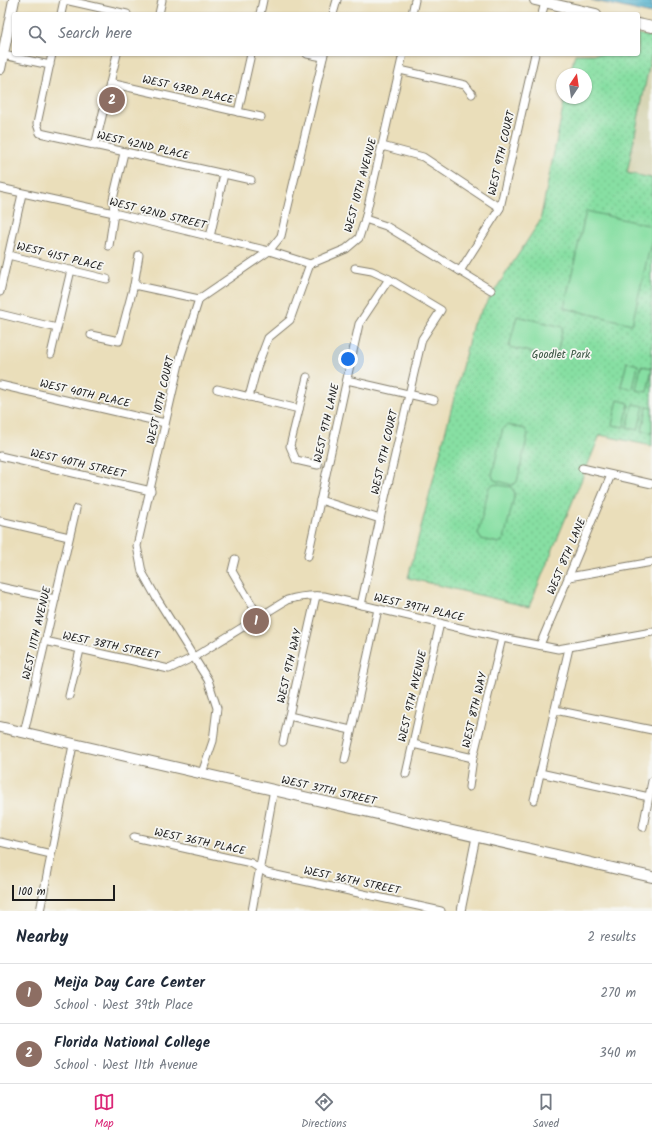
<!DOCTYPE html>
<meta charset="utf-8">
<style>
body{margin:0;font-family:Kalam,sans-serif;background:#f2f2f3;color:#1f2937}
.compass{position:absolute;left:556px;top:68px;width:36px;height:36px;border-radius:50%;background:#fff;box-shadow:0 1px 3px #0004;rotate:13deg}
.scale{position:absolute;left:12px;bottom:10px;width:103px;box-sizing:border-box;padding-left:4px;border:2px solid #1c1c1c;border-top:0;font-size:11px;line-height:14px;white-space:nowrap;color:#1c1c1c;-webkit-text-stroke:3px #f6f6f2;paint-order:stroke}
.you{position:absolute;left:348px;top:359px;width:14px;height:14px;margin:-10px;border:3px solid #fff;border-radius:50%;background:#1a73e8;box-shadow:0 0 0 6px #1a73e833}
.badge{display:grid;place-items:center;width:26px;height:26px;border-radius:50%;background:#db2777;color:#fff;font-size:13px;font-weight:700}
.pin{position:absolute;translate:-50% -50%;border:2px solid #fff;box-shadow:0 1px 4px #0006}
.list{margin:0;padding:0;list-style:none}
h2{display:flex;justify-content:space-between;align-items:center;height:52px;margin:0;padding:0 16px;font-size:17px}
h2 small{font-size:13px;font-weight:400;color:#747a83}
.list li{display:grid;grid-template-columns:26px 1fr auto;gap:12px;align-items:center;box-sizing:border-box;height:60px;padding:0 16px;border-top:1px solid #e0e1e3}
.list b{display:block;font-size:15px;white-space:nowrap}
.list p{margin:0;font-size:13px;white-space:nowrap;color:#747a83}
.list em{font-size:13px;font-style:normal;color:#747a83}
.icon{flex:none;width:22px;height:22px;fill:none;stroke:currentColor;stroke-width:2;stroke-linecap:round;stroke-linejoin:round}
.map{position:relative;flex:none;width:652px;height:911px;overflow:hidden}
.search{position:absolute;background:#fff;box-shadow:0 1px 3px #0004;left:12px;right:12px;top:12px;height:44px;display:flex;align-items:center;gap:10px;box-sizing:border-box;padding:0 14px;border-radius:4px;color:#747a83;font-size:15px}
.sheet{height:172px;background:#fff}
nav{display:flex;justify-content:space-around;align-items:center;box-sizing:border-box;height:56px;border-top:1px solid #e0e1e3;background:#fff;font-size:11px;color:#747a83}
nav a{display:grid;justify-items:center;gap:2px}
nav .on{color:#db2777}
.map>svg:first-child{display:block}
.built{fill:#d7d5b5}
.grass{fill:url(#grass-dots);stroke:#527e60}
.garden{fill:#87dfa3;stroke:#527e60}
.water{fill:url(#water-rules);stroke:#366776}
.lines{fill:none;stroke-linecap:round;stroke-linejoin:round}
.street-casing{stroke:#837d6b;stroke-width:9}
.secondary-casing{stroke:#837d6b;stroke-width:12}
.street{stroke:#fff;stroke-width:7}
.secondary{stroke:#fff;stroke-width:10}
.labels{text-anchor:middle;stroke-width:3.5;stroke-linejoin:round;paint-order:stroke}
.street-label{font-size:11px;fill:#1c1c1c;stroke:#f6f6f2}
.park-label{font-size:11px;fill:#3c5644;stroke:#f6f6f2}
</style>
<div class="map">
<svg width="652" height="911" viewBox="0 0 652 911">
<defs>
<pattern id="grass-dots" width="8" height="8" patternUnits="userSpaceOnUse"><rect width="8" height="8" fill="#87dfa3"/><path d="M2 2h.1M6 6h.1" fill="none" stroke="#74bf8c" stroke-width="1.8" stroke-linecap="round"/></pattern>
<pattern id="water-rules" width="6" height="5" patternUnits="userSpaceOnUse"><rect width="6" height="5" fill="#50b2cf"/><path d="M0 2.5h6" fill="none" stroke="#4290a7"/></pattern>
</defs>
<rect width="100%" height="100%" fill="#f6f6f2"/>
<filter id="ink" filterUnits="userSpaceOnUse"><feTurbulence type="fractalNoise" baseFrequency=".025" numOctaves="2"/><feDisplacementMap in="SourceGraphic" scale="8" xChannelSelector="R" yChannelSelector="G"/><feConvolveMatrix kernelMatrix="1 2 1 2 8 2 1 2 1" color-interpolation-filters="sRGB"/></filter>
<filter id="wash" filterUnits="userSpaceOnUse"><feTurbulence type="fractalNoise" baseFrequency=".012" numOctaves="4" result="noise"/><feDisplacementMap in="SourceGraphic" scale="16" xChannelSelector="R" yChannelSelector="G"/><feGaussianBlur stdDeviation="0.9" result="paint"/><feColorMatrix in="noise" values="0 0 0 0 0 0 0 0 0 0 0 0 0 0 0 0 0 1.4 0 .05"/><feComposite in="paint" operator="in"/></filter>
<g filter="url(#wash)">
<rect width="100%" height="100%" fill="#eadeba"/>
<polygon class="built" points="652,52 652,178 627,173"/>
<polygon class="grass" points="638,34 652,37 652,52 627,173 652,178 652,446 600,435 529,607 408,578 473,324 540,221 565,98 586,98 586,74 570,74 575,54 638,54"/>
<g class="garden">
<polygon points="586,211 652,226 652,238 632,324 564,308"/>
<polygon points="517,316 563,327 556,358 509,347"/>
<polygon points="627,362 638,365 633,389 621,386"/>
<polygon points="641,366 652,368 647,392 636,390"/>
<polygon points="618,400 629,403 624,427 612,425"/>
<polygon points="633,404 644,406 638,430 627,428"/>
<polygon points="647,407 652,408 652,433 642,431"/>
<polygon points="507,425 525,429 528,434 517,482 512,485 494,480 492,475 503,428"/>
<polygon points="493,484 511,487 515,493 504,539 499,543 481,539 478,534 489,487"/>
</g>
<polygon class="water" points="591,0 652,0 652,14"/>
</g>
<g filter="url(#ink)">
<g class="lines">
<defs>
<g id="street">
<polyline points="65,0 127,14"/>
<polyline points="61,14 64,0"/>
<polyline points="159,14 162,0"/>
<polyline points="260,14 263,0"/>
<polyline points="333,14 337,0"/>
<polyline points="412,14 415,0"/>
<polyline points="542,14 545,2"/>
<polyline points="52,54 37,124 40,133 251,180"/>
<polyline points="307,54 323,57"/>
<polyline points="3,55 50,65"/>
<polyline points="400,70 465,85 472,94"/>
<polyline points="110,83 261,117"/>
<polyline points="238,112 251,54"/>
<polyline points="95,146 117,54"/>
<polyline points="382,146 423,157 500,208"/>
<polyline points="0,188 114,213 269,251 310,264"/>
<polyline points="365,219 386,226 491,290"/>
<polyline points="210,237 224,174"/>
<polyline points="109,246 114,213 113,199 124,153"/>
<polyline points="8,255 107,279"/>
<polyline points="355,268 372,271 389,279 441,310 422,339 380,519 361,605"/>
<polyline points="460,271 500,208 535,54"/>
<polyline points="134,285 199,299"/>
<polyline points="0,292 22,194"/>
<polyline points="0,314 57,328"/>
<polyline points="91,335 119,341 134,285 139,255"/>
<polyline points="51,354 71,270"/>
<polyline points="307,377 290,446 296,460 318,465"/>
<polyline points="347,380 434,400"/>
<polyline points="0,385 165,423"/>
<polyline points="217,389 299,409"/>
<polyline points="249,397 257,367 268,338 290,320 310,264 346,249 359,238 365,219 403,54"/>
<polyline points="0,456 151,491"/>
<polyline points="582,468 652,484"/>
<polyline points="320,500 380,519"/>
<polyline points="0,521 69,537"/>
<polyline points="308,556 359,324 389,279"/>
<polyline points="235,559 232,571 259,617"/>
<polyline points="569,577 652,562"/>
<polyline points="0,587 55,599"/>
<path d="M45,641L169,669L194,657L287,600C300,596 311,595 324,596L502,638L558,649L652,632"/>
<polyline points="540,645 611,475"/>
<polyline points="69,696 80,650"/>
<polyline points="555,710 652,730"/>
<polyline points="289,716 351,730"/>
<polyline points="24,733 76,509"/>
<polyline points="283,742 316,596"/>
<polyline points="413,744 473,758"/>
<polyline points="345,760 378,609"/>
<polyline points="202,773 213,741 217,708 208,680 156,597 142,572 137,546 181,355 199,299 269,251 281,236 324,54"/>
<polyline points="540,773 649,797"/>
<polyline points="406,774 440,623"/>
<polyline points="469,787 473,758 502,638"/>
<polyline points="534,800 569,648"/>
<polyline points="643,827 652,781"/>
<polyline points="134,837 251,863 267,873 441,911"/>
<polyline points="0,842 51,854"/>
<polyline points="40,911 73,745"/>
<polyline points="252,911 274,789"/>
<polyline points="461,911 476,837"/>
</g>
<g id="secondary">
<polyline points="535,0 596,14"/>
<polyline points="638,24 652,27"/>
<polyline points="0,69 14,0"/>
<polyline points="0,727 652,877"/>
</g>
</defs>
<use href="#street" class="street-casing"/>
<use href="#secondary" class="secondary-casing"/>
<use href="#street" class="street"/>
<use href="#secondary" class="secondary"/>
</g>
</g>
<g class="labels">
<g class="street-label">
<text transform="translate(188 89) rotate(13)" y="4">WEST 43RD PLACE</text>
<text transform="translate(143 145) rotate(13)" y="4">WEST 42ND PLACE</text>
<text transform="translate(501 153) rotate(-77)" y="4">WEST 9TH COURT</text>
<text transform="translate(360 185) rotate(-75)" y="4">WEST 10TH AVENUE</text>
<text transform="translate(158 213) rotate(14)" y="4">WEST 42ND STREET</text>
<text transform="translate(60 256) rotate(14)" y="4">WEST 41ST PLACE</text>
<text transform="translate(85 393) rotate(13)" y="4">WEST 40TH PLACE</text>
<text transform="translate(160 400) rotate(-77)" y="4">WEST 10TH COURT</text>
<text transform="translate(326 423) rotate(-77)" y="4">WEST 9TH LANE</text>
<text transform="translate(384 452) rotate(-77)" y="4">WEST 9TH COURT</text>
<text transform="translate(78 463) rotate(13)" y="4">WEST 40TH STREET</text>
<text transform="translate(566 556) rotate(-67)" y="4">WEST 8TH LANE</text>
<text transform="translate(419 607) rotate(13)" y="4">WEST 39TH PLACE</text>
<text transform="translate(36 633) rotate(-77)" y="4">WEST 11TH AVENUE</text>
<text transform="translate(111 645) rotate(12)" y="4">WEST 38TH STREET</text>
<text transform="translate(289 666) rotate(-77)" y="4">WEST 9TH WAY</text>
<text transform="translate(412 696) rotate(-77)" y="4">WEST 9TH AVENUE</text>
<text transform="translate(474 710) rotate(-77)" y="4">WEST 8TH WAY</text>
<text transform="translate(329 790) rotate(13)" y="4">WEST 37TH STREET</text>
<text transform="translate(200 841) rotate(12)" y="4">WEST 36TH PLACE</text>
<text transform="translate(352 880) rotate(12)" y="4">WEST 36TH STREET</text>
</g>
<g class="park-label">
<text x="561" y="358">Goodlet Park</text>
</g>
</g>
</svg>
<svg class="compass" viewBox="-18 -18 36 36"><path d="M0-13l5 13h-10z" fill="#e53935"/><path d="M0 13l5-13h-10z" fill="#747a83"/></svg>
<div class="scale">100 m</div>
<div class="you"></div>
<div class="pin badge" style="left:256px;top:621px;background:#8d6e63">1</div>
<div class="pin badge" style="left:112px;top:100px;background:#8d6e63">2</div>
<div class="search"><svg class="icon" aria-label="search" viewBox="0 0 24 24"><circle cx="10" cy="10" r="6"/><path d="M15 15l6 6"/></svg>Search here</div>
</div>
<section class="sheet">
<h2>Nearby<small>2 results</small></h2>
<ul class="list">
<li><span class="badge" style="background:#8d6e63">1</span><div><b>Meija Day Care Center</b><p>School · West 39th Place</p></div><em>270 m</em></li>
<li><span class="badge" style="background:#8d6e63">2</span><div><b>Florida National College</b><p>School · West 11th Avenue</p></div><em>340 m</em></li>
</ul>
</section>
<nav>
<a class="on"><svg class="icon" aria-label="map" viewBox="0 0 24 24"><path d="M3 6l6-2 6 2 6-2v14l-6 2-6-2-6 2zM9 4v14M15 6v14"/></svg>Map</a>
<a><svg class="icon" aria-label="directions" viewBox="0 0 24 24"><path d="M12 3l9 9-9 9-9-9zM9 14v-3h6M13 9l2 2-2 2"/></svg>Directions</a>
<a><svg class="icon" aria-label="saved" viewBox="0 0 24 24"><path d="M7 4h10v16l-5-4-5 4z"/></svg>Saved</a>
</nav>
